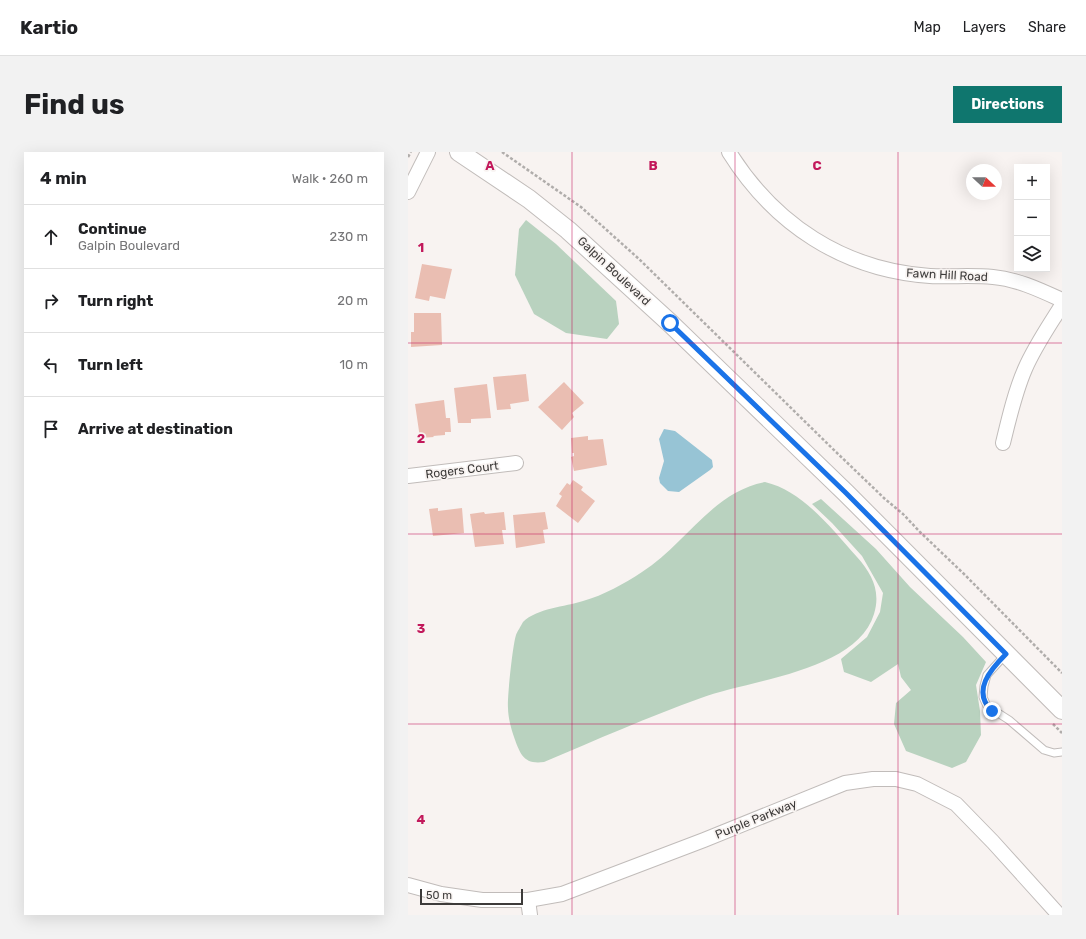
<!DOCTYPE html>
<meta charset="utf-8">
<style>
body{margin:0;font-family:Rubik,sans-serif;background:#f2f2f2;color:#202124}
.controls{position:absolute;right:12px;top:12px;display:grid;overflow:hidden;border-radius:0px;box-shadow:0 4px 16px #0002}
.controls button{width:36px;height:36px;display:grid;place-items:center;padding:0;border:0;border-bottom:1px solid #e0e0e0;background:#fff;color:#202124;font:20px sans-serif}
.compass{position:absolute;left:558px;top:12px;width:36px;height:36px;border-radius:50%;background:#fff;box-shadow:0 4px 16px #0002;rotate:112deg}
.scale{position:absolute;left:12px;bottom:10px;width:103px;box-sizing:border-box;padding-left:4px;border:2px solid #3d3b3a;border-top:0;font-size:11px;line-height:14px;white-space:nowrap;color:#3d3b3a;-webkit-text-stroke:3px #f8f3f1;paint-order:stroke}
.stop{position:absolute;width:12px;height:12px;margin:-9px;border:3px solid #1a73e8;border-radius:50%;background:#fff}
.stop.end{background:#1a73e8;border-color:#fff;box-shadow:0 1px 4px #0008}
.list{margin:0;padding:0;list-style:none}
h2{display:flex;justify-content:space-between;align-items:center;height:52px;margin:0;padding:0 16px;font-size:17px}
h2 small{font-size:13px;font-weight:400;color:#757577}
.list li{display:grid;grid-template-columns:26px 1fr auto;gap:12px;align-items:center;box-sizing:border-box;height:64px;padding:0 16px;border-top:1px solid #e0e0e0}
.list b{display:block;font-size:15px;white-space:nowrap}
.list p{margin:0;font-size:13px;white-space:nowrap;color:#757577}
.list em{font-size:13px;font-style:normal;color:#757577}
.icon{flex:none;width:22px;height:22px;fill:none;stroke:currentColor;stroke-width:2;stroke-linecap:round;stroke-linejoin:round}
.map{position:relative;flex:none;width:654px;height:763px;overflow:hidden;border-radius:0px}
header{display:flex;align-items:center;gap:24px;box-sizing:border-box;height:56px;padding:0 20px;background:#fff;border-bottom:1px solid #e0e0e0}
header strong{font-size:19px}
nav{display:flex;gap:22px;margin-inline-start:auto;font-size:14px}
.intro{display:flex;align-items:center;justify-content:space-between;box-sizing:border-box;height:96px;padding:0 24px}
h1{margin:0;font-size:28px}
.button{padding:10px 18px;border-radius:0px;background:#0f766e;color:#fff;font-size:14px;font-weight:700}
main{display:flex;gap:24px;padding:0 24px}
aside{flex:1;background:#fff;border-radius:0px;box-shadow:0 4px 16px #0002}
.map>svg:first-child{display:block}
.green{fill:#b9d2bf}
.water{fill:#97c4d5}
.building{fill:#eabeb2}
.lines{fill:none;stroke-linecap:round;stroke-linejoin:round}
.service-casing{stroke:#c1bcba;stroke-width:9}
.minor-casing{stroke:#c1bcba;stroke-width:16}
.tertiary-casing{stroke:#c1bcba;stroke-width:20}
.path{stroke:#b0adab;stroke-width:2.5;stroke-dasharray:3 2;stroke-linecap:butt}
.service{stroke:#fff;stroke-width:7}
.minor{stroke:#fff;stroke-width:14}
.tertiary{stroke:#fff;stroke-width:18}
.route{stroke:#1a73e8;stroke-width:5}
.grid{fill:none;stroke:#c2185b;stroke-width:1;stroke-opacity:0.55}
.labels{text-anchor:middle;stroke-width:3.5;stroke-linejoin:round;paint-order:stroke}
.street-label{font-size:12px;fill:#3d3b3a;stroke:#f8f3f1}
.grid-label{font-size:13px;text-anchor:middle;font-weight:bold;fill:#c2185b;stroke:#f8f3f1;stroke-width:3.5;stroke-linejoin:round;paint-order:stroke}
</style>
<header>
<strong>Kartio</strong>
<nav><a>Map</a><a>Layers</a><a>Share</a></nav>
</header>
<div class="intro"><h1>Find us</h1><a class="button">Directions</a></div>
<main>
<aside>
<h2>4 min<small>Walk · 260 m</small></h2>
<ul class="list">
<li><svg class="icon" aria-label="ahead" viewBox="0 0 24 24"><path d="M12 20V5M6 11l6-6 6 6"/></svg><div><b>Continue</b><p>Galpin Boulevard</p></div><em>230 m</em></li>
<li><svg class="icon" aria-label="right" viewBox="0 0 24 24"><path d="M7 20v-9h11M14 6l5 5-5 5"/></svg><div><b>Turn right</b></div><em>20 m</em></li>
<li><svg class="icon" aria-label="left" viewBox="0 0 24 24"><path d="M17 20v-9H6M10 6l-5 5 5 5"/></svg><div><b>Turn left</b></div><em>10 m</em></li>
<li><svg class="icon" aria-label="arrive" viewBox="0 0 24 24"><path d="M6 21V4h12l-3 4 3 4H6"/></svg><div><b>Arrive at destination</b></div></li>
</ul>
</aside>
<div class="map">
<svg width="654" height="763" viewBox="0 0 654 763">
<rect width="100%" height="100%" fill="#f8f3f1"/>
<g class="green">
<polygon points="118,68 148,92 208,149 211,172 199,187 158,181 126,162 107,123 111,77"/>
<path d="M357,330C395,339 423,376 449,405C464,422 473,439 466,462C449,519 342,528 293,546C240,565 188,588 136,610C116,613 112,602 106,585C103,576 100,565 100,556C99,546 105,491 108,483C109,480 113,474 115,470C129,456 157,455 175,449C196,443 216,432 234,420C277,393 304,340 357,330Z"/>
<polygon points="413,347 468,397 502,435 555,485 578,510 568,533 572,559 573,583 558,610 544,616 498,599 486,572 488,551 503,538 493,525 490,512 463,530 436,520 433,507 459,485 472,460 475,441 454,404 424,371 404,352"/>
</g>
<polygon class="water" points="256,277 267,279 304,308 305,315 302,318 271,340 260,339 252,331 251,326 256,309 251,287"/>
<g class="building">
<polygon points="14,112 44,117 37,147 22,144 21,149 7,146"/>
<polygon points="6,161 33,161 34,193 3,195 3,180 6,180"/>
<polygon points="118,222 121,249 102,252 103,257 89,258 85,225"/>
<polygon points="156,230 176,251 164,261 166,265 154,278 130,255"/>
<polygon points="79,232 83,266 63,267 63,271 50,271 46,236"/>
<polygon points="36,248 38,266 42,266 43,280 37,280 37,283 25,284 26,285 12,286 7,252"/>
<polygon points="180,284 180,288 195,287 199,313 166,319 163,305 166,304 166,301 164,301 163,286"/>
<polygon points="165,328 175,335 173,338 187,349 170,371 148,354 154,344 151,342 159,331 162,333"/>
<polygon points="30,356 30,359 54,356 56,381 25,384 21,357"/>
<polygon points="76,360 77,362 96,360 98,378 94,378 96,392 67,395 62,362"/>
<polygon points="137,360 140,377 135,378 137,391 108,396 105,363"/>
</g>
<g class="lines">
<defs>
<polyline id="service" points="598,502 579,523 576,534 575,545 579,554 601,568 636,598 646,601 654,600"/>
<g id="minor">
<path d="M321,0C366,72 435,118 522,124C543,125 564,123 585,125C609,127 632,138 654,148"/>
<polyline points="0,40 20,0"/>
<path d="M595,291C601,266 607,240 617,217C627,194 641,174 654,153"/>
<polyline points="0,324 108,311"/>
<polyline points="0,733 33,742 74,748 120,748 154,742 296,688 437,631 465,627 488,627 509,632 548,652 585,690 651,763"/>
<polyline points="120,748 122,763"/>
</g>
<polyline id="tertiary" points="51,0 121,47 160,78 262,171 438,341 654,558"/>
</defs>
<use href="#service" class="service-casing"/>
<use href="#minor" class="minor-casing"/>
<use href="#tertiary" class="tertiary-casing"/>
<g class="path">
<polyline points="94,0 173,55 231,107 427,299 477,347 495,362 512,380 556,422 654,521"/>
<polyline points="0,5 3,0"/>
<polyline points="645,572 654,581"/>
</g>
<use href="#service" class="service"/>
<use href="#minor" class="minor"/>
<use href="#tertiary" class="tertiary"/>
</g>
<g class="lines">
<path class="route" d="M262,171L438,341L598,502C583,517 563,539 584,559"/>
</g>
<path class="grid" d="M164,0V763M327,0V763M490,0V763M0,191H654M0,382H654M0,572H654"/>
<g class="labels">
<g class="street-label">
<text transform="translate(206 119) rotate(43)" y="4">Galpin Boulevard</text>
<text transform="translate(539 123) rotate(3)" y="4">Fawn Hill Road</text>
<text transform="translate(54 318) rotate(-7)" y="4">Rogers Court</text>
<text transform="translate(348 667) rotate(-22)" y="4">Purple Parkway</text>
</g>
</g>
<g class="grid-label">
<text x="82" y="18">A</text>
<text x="245" y="18">B</text>
<text x="409" y="18">C</text>
<text x="13" y="100">1</text>
<text x="13" y="291">2</text>
<text x="13" y="481">3</text>
<text x="13" y="672">4</text>
</g>
</svg>
<div class="controls">
<button>+</button>
<button>−</button>
<button><svg class="icon" aria-label="layers" viewBox="0 0 24 24"><path d="M12 4l9 5-9 5-9-5zM3 14l9 5 9-5"/></svg></button>
</div>
<svg class="compass" viewBox="-18 -18 36 36"><path d="M0-13l5 13h-10z" fill="#e53935"/><path d="M0 13l5-13h-10z" fill="#757577"/></svg>
<div class="scale">50 m</div>
<div class="stop" style="left:262px;top:171px"></div>
<div class="stop end" style="left:584px;top:559px"></div>
</div>
</main>
